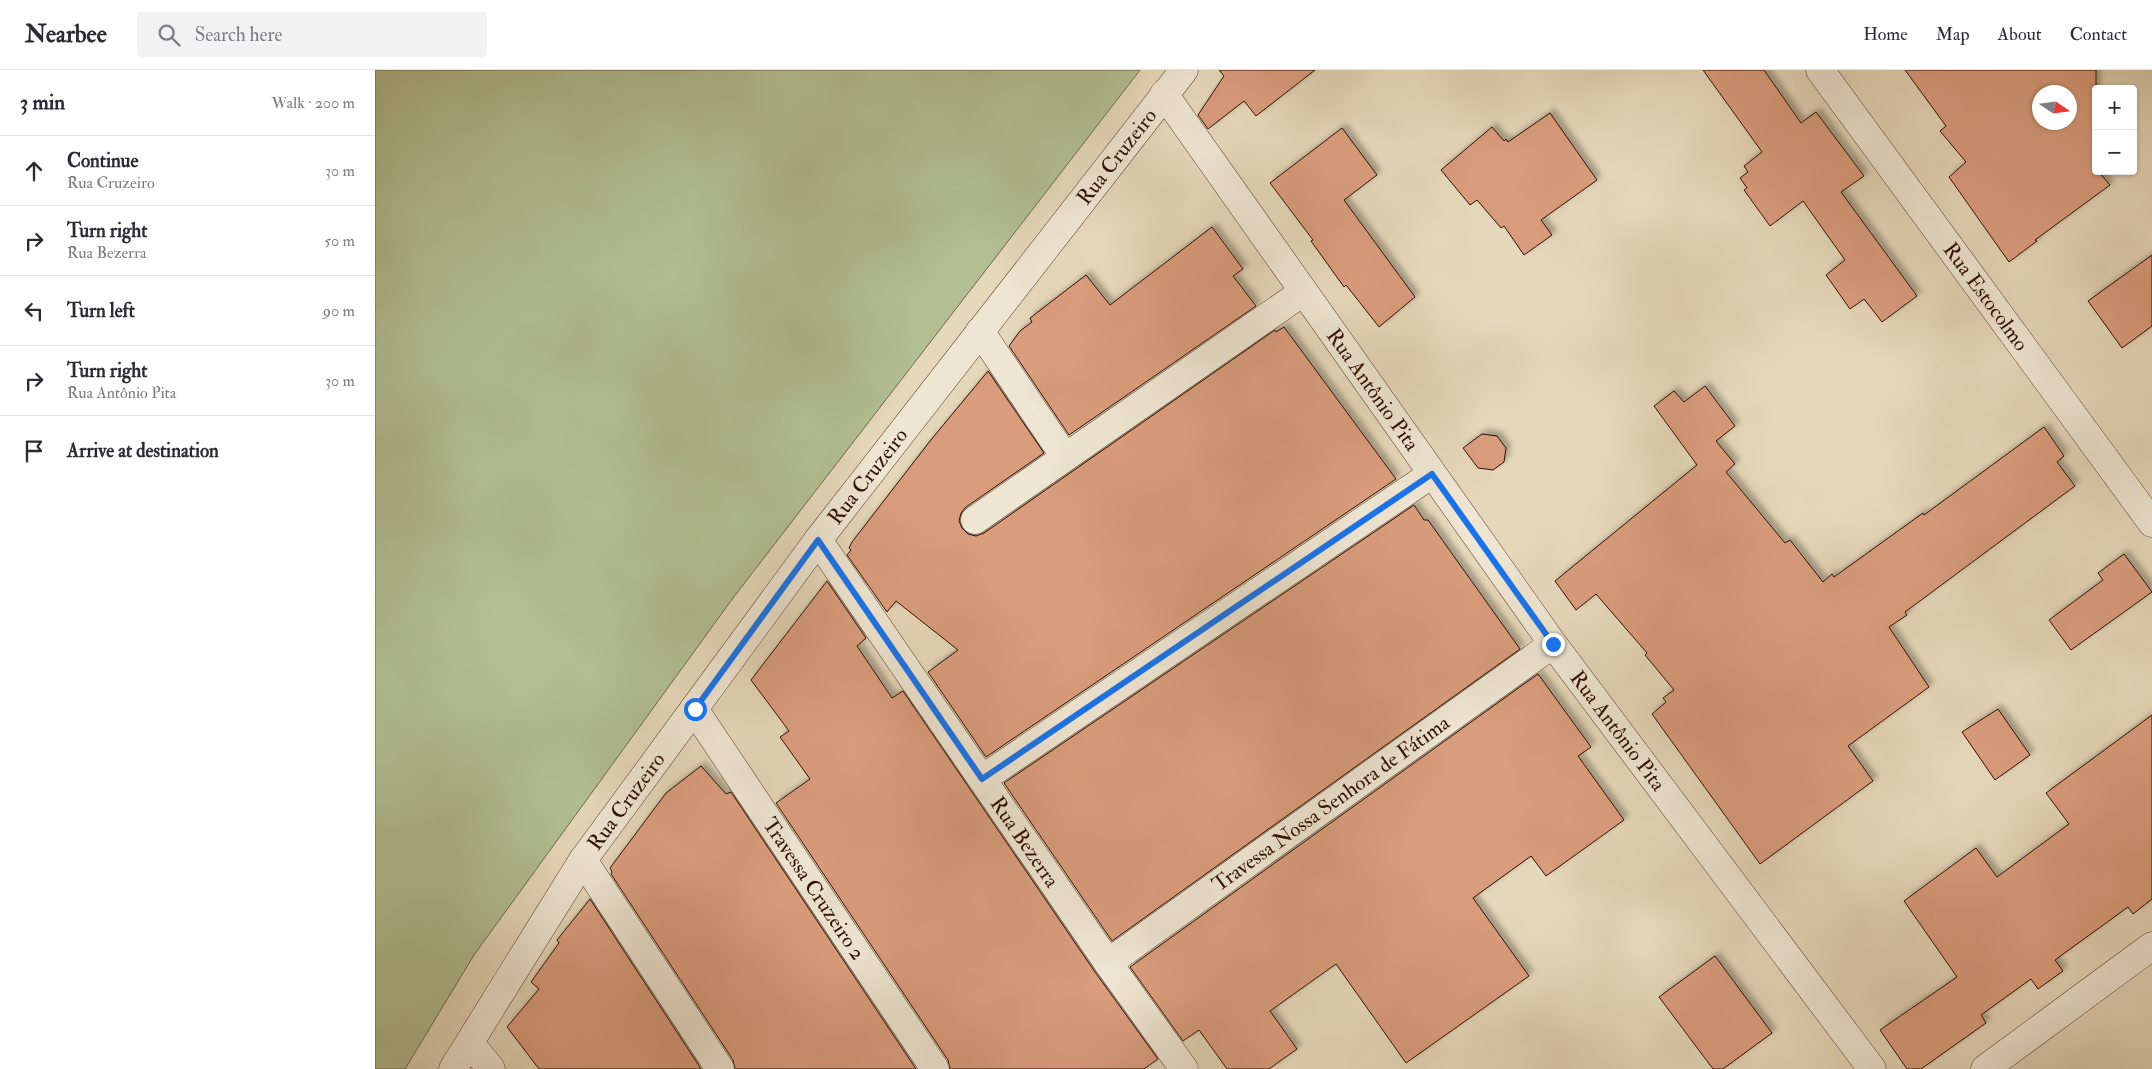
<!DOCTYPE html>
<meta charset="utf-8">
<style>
body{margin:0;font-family:"IM FELL Double Pica",serif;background:#f2f2f3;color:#2b2b33}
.controls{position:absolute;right:15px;top:15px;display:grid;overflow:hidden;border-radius:5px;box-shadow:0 1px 4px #0004}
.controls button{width:45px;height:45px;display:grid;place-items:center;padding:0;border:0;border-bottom:1px solid #e1e1e2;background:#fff;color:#2b2b33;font:25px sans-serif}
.compass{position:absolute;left:1657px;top:15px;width:45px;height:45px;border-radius:50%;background:#fff;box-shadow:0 1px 4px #0004;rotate:103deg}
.stop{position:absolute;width:15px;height:15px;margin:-11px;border:4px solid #1a73e8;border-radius:50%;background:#fff}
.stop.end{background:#1a73e8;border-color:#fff;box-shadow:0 1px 5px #0008}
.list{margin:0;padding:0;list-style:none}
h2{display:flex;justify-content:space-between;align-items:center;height:65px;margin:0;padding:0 20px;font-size:21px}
h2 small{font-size:16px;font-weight:400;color:#7c7c81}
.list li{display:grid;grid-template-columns:32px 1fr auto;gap:15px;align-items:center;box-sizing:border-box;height:70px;padding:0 20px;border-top:1px solid #e1e1e2}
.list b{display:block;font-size:19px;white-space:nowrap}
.list p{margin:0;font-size:16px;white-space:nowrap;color:#7c7c81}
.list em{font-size:16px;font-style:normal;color:#7c7c81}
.icon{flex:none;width:28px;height:28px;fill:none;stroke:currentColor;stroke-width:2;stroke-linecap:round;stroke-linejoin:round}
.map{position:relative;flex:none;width:1777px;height:999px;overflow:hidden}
header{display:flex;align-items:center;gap:30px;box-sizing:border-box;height:70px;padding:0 25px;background:#fff;border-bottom:1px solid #e1e1e2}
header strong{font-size:24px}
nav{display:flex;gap:28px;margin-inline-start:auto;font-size:18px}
.search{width:350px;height:45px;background:#f2f2f3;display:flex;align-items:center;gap:12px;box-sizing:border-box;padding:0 18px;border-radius:5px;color:#7c7c81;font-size:19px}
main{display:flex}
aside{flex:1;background:#fff}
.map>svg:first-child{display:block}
.green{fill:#b1bf92;stroke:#70664a}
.building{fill:#d99c7b;stroke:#300e03;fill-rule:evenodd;filter:url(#shadow)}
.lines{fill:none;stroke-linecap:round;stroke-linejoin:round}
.minor-casing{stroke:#5d4030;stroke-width:29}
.minor{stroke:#eee5d2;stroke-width:28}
.route{stroke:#1a73e8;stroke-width:6}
.labels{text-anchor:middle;stroke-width:4;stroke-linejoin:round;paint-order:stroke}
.street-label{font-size:21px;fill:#300e03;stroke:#eee5d2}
</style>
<header>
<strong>Nearbee</strong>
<div class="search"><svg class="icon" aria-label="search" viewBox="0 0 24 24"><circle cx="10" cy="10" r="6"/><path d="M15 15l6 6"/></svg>Search here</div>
<nav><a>Home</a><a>Map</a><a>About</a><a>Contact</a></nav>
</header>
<main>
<aside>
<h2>3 min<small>Walk · 200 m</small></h2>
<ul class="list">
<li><svg class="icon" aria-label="ahead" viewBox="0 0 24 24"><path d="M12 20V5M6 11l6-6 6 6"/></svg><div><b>Continue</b><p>Rua Cruzeiro</p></div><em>30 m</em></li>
<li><svg class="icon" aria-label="right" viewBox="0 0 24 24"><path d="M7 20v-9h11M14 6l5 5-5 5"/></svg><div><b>Turn right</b><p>Rua Bezerra</p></div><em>50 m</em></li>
<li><svg class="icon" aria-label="left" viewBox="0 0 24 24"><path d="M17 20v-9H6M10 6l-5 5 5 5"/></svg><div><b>Turn left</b></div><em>90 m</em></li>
<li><svg class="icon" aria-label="right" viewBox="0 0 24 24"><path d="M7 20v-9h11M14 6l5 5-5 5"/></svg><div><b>Turn right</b><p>Rua Antônio Pita</p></div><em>30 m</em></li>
<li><svg class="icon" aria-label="arrive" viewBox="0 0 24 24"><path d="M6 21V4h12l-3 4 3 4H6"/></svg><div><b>Arrive at destination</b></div></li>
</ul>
</aside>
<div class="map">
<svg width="1777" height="999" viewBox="0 0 1777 999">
<defs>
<filter id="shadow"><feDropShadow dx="4.5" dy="-4.5" stdDeviation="2.5" flood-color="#0004"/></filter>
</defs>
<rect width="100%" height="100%" fill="#e5d7b9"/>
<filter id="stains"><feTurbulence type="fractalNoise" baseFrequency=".004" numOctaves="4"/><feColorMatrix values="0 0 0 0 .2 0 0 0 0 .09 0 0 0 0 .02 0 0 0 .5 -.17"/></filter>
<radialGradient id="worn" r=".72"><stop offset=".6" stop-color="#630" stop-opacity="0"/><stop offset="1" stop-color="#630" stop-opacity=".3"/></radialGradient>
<polygon class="green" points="0,0 765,0 358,528 99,885 30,999 0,999"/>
<g class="building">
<polygon points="844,0 940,0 881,46 869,31 833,59 823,45 849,6"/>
<polygon points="1328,0 1389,0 1426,53 1441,42 1489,106 1466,122 1542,226 1507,252 1489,229 1475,239 1451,205 1470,190 1428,131 1395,156 1369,120 1372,118 1365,108 1373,102 1369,96 1387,82"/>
<path d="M1530,0H1721V101H1723L1735,115L1660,170L1662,171L1634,192L1574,107L1591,92L1565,61L1571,56ZM1664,22H1694V52H1664Z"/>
<polygon points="1175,43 1222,110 1166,150 1177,165 1149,185 1129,156 1126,158 1102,130 1095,135 1066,100 1117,57 1129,71 1131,69 1133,72"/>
<polygon points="967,58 1002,105 969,130 1040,227 1004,257 971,215 969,217 936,171 938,170 895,113"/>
<polygon points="837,157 868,199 858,206 881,236 694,365 634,276 645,261 657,252 655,248 711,205 735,235"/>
<polygon points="1777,185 1777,256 1747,278 1713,231"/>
<polygon points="909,257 1021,409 611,687 553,602 583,580 521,531 512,542 472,485 476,480 474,478 477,472 555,371 613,301 669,383 591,437 586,443 584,451 587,458 593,464 601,466 609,463 900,260 901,262"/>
<polygon points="1330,316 1360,356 1341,371 1360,394 1351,402 1410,473 1415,470 1448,512 1457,504 1459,507 1548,443 1549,445 1669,357 1689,386 1682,392 1700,416 1530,542 1532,545 1514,557 1554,617 1473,676 1498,711 1385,794 1277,644 1291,632 1288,628 1299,620 1270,585 1272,583 1221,524 1201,540 1180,511 1322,395 1279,336 1299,321 1309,332"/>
<polygon points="1107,364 1122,366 1131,378 1129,392 1118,400 1103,398 1088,378"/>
<polygon points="1039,435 1049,450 1053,450 1145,579 737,871 629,713"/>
<polygon points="1749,484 1777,522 1696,580 1674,550 1728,510 1723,503"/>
<polygon points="452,511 491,568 482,576 517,628 528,621 720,902 783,989 769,999 575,999 573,990 401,733 435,709 405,667 414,661 376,610"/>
<polygon points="1163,604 1216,677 1203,686 1249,750 1171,806 1156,786 1098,828 1154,906 1031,993 961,894 895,941 922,979 894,999 852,999 824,960 808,971 755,897"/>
<polygon points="1623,639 1655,685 1620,710 1587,662"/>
<polygon points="1777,645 1777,829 1758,844 1753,837 1680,890 1688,901 1663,919 1656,909 1606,945 1611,953 1546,999 1532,999 1505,960 1582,907 1529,831 1601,778 1622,807 1694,754 1671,723"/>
<polygon points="326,696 351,724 356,722 541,999 360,999 358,990 236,804 237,802 235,798 291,723"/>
<polygon points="215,829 326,999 164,999 132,957 164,919 156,912 184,873 182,870"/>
<polygon points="1340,886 1397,963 1348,999 1338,999 1284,927"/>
</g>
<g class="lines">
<defs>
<g id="minor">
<path id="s1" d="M1445,0L1777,453"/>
<path id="s2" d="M789,24L1178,574L1497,999"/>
<polyline points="605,261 690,387"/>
<polyline points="600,450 928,222"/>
<path id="s3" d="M443,470L733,893L809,999"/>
<path id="s4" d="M319,639L560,999"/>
<polyline points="607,709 1057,404"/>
<polyline points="208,790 345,999"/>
<path id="s5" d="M733,893L1178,574"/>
<polyline points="95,973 116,999"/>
<path id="s6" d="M78,999L208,790L443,470L809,0"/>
<polyline points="1610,999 1777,876"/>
</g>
</defs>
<use href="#minor" class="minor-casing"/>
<use href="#minor" class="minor"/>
</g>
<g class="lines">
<polyline class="route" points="320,639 443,470 607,709 1057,404 1178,574"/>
</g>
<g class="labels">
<g class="street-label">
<text dy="7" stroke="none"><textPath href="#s6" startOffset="1129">Rua Cruzeiro</textPath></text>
<text dy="7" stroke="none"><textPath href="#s1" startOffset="281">Rua Estocolmo</textPath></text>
<text dy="7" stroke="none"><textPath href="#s2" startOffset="362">Rua Antônio Pita</textPath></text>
<text dy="7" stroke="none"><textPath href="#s6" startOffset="724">Rua Cruzeiro</textPath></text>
<text dy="7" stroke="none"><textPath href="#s2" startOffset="782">Rua Antônio Pita</textPath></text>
<text dy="7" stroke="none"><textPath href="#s6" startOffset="319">Rua Cruzeiro</textPath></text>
<text dy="7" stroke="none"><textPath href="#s5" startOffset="274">Travessa Nossa Senhora de Fátima</textPath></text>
<text dy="7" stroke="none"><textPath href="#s3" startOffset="366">Rua Bezerra</textPath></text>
<text dy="7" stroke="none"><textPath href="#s4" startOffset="216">Travessa Cruzeiro 2</textPath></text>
</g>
</g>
<rect width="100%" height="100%" filter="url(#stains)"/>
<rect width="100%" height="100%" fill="url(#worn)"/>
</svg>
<div class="controls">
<button>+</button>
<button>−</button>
</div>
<svg class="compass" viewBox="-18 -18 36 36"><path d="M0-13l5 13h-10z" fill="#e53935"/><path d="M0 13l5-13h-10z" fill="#7c7c81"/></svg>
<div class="stop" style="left:320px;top:639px"></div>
<div class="stop end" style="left:1178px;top:574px"></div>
</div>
</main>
